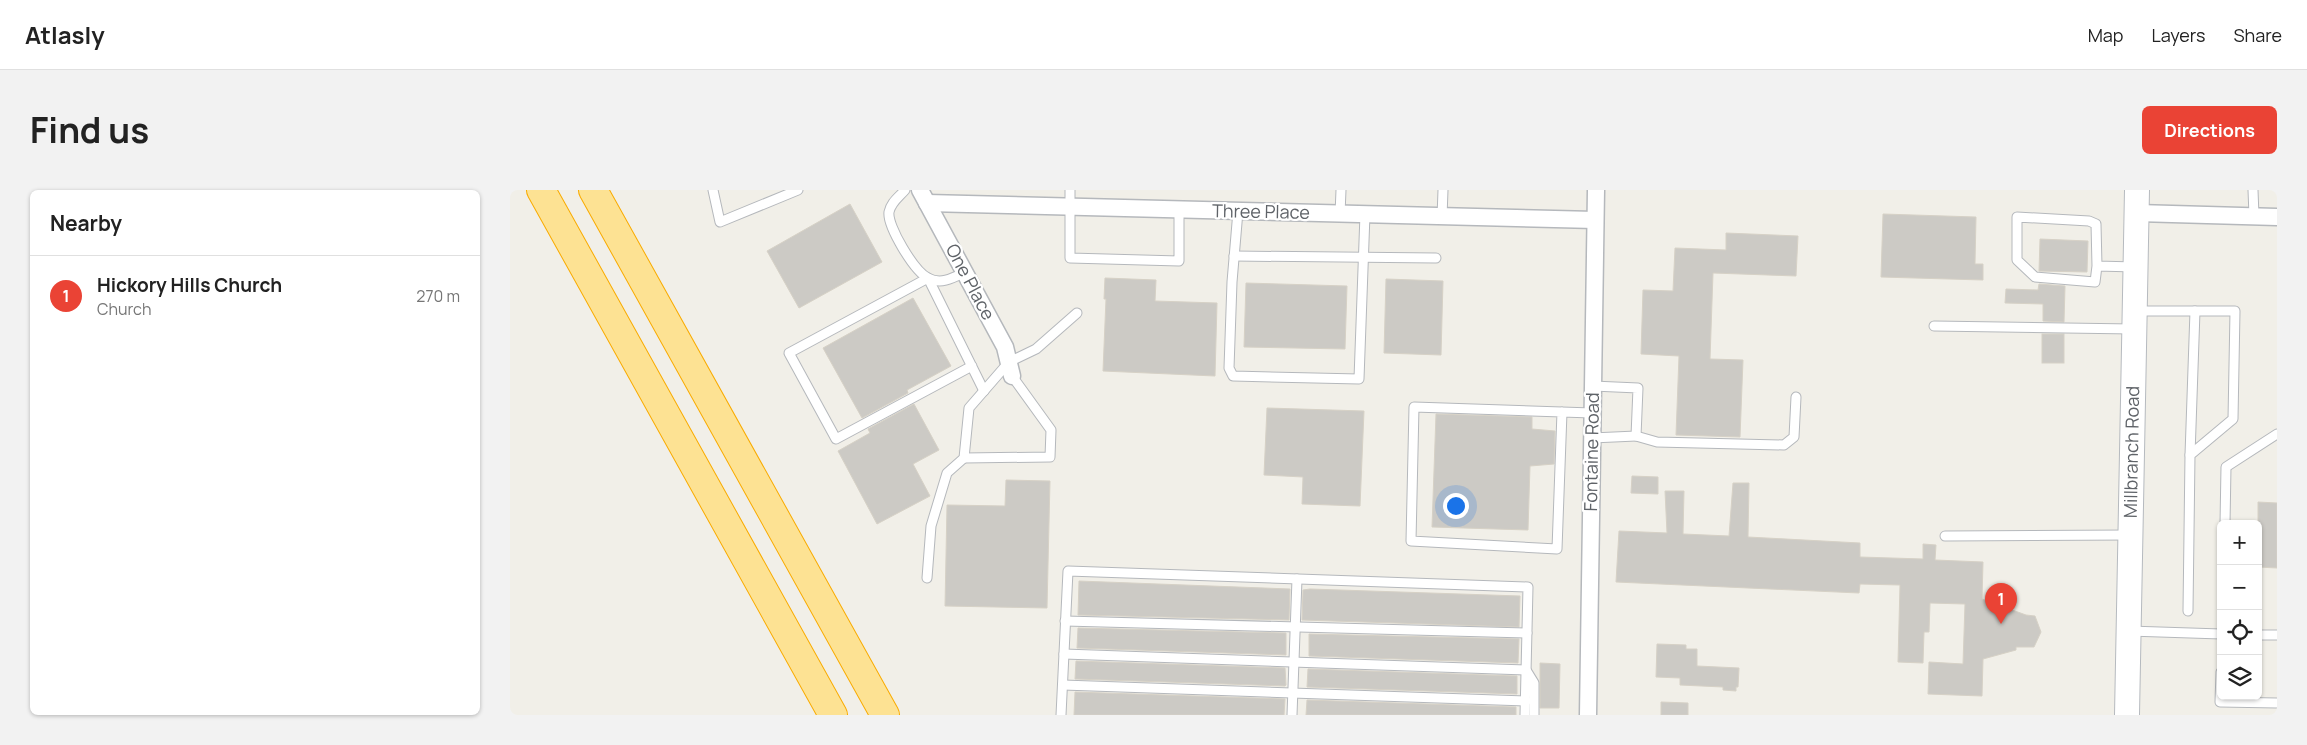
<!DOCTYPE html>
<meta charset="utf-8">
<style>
body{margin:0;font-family:Manrope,sans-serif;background:#f2f2f2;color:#222}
.controls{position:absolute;right:15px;bottom:15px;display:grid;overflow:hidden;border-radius:8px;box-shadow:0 1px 4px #0004}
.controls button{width:45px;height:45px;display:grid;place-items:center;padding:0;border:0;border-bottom:1px solid #e0e0e0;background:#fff;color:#222;font:25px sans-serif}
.you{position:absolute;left:945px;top:315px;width:18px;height:18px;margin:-12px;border:4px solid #fff;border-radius:50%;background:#1a73e8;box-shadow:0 0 0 8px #1a73e833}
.badge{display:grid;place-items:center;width:32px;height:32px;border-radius:50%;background:#ea4335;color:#fff;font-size:16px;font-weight:700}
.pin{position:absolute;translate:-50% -41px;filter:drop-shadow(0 1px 2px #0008)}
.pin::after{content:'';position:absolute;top:26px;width:18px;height:15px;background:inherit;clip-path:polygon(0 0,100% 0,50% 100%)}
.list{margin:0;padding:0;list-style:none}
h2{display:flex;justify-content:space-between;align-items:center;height:65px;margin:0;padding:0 20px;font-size:21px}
h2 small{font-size:16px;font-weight:400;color:#767676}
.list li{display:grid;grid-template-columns:32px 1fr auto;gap:15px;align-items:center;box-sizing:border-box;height:80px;padding:0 20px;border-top:1px solid #e0e0e0}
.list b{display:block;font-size:19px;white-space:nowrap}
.list p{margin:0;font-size:16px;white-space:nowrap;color:#767676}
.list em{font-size:16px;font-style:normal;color:#767676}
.icon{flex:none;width:28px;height:28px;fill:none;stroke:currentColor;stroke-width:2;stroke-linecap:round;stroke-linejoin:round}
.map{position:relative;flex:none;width:1767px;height:525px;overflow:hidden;border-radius:8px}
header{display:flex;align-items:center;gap:30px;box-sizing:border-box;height:70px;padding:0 25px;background:#fff;border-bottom:1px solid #e0e0e0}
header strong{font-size:24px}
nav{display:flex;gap:28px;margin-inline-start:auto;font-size:18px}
.intro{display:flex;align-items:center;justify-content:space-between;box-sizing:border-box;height:120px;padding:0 30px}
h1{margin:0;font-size:35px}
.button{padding:12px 22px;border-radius:8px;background:#ea4335;color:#fff;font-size:18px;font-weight:700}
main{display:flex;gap:30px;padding:0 30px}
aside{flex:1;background:#fff;border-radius:8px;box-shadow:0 1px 4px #0004}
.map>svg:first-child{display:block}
.building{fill:#cccac5;stroke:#d6d1c6}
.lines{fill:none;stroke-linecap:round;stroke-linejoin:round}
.lane-casing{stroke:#b5b8bc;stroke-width:11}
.street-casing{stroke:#b5b8bc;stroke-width:19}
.secondary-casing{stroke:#b6babf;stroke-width:26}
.highway-casing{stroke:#f9ab00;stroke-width:30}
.lane{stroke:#fff;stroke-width:9}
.street{stroke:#fff;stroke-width:16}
.secondary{stroke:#fff;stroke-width:24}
.highway{stroke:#fde293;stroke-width:28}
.labels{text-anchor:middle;stroke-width:4.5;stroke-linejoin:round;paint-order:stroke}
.street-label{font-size:18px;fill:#5f6368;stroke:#fff}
</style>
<header>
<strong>Atlasly</strong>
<nav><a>Map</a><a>Layers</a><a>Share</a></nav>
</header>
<div class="intro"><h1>Find us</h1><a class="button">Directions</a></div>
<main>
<aside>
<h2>Nearby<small></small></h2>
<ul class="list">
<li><span class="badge">1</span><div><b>Hickory Hills Church</b><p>Church</p></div><em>270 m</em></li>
</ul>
</aside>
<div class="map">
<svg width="1767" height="525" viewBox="0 0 1767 525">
<rect width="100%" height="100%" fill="#f1efe8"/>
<g class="building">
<polygon points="340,14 372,72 289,118 257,61"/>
<polygon points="1373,24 1466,27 1465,74 1473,74 1473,90 1371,87"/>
<polygon points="1216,43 1288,46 1286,86 1203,83 1200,169 1233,170 1230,247 1166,245 1169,166 1131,164 1133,100 1163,101 1165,58 1216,60"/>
<polygon points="1530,49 1578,51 1577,82 1529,81"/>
<polygon points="595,88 646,90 645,111 707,113 705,186 593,181 596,109 594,109"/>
<polygon points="876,89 933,91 931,165 874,163"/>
<polygon points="736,93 837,96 835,159 734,157"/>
<polygon points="1529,94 1555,96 1554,132 1533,131 1533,114 1495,113 1496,99 1528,100"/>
<polygon points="403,108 441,176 397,200 398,203 352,228 313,158"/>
<rect x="1532" y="144" width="22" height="29"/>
<polygon points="404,214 429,260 403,274 420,306 367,334 328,261 360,243 358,239"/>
<polygon points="757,218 854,221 850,316 792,314 793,287 754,285"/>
<polygon points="926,224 1022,227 1022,239 1045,241 1044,274 1020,276 1018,340 922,337"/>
<polygon points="1122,286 1148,287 1148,304 1121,303"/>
<polygon points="496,290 540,291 537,418 435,416 437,315 495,316"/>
<polygon points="1223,293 1239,293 1238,347 1350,353 1350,367 1413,369 1413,354 1426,355 1425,370 1473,372 1472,409 1516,425 1525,426 1531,442 1524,457 1506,457 1506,460 1473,469 1472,506 1418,504 1419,472 1453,474 1455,414 1420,413 1419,442 1414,442 1413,473 1388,472 1390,395 1350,394 1349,403 1106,392 1109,341 1157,343 1155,301 1174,301 1173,344 1219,346"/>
<polygon points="1748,312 1767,313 1767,378 1748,377"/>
<polygon points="569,391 780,399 779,430 568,425"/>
<polygon points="800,399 1010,406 1009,437 792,430 793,400"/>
<polygon points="568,438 776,443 776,465 567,458"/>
<polygon points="799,444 1009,449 1008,473 799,466"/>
<polygon points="1147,454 1176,455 1176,459 1187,459 1187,476 1229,478 1228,497 1226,497 1226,501 1213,500 1213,497 1170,495 1170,488 1146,487"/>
<polygon points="566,471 775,478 776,495 775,496 565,489"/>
<polygon points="1030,473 1050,474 1049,518 1030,518"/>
<polygon points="798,479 1007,486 1007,504 797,497"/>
<polygon points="565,502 775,509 774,525 564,525"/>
<polygon points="797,510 1006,517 1006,525 796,525"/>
<polygon points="1151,512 1178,513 1178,525 1151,525"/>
</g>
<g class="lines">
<defs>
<g id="lane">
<polyline points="203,0 210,32 288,0"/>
<path d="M395,0C389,7 381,12 379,22C377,36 404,81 418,88C431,95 443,88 455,82"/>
<polyline points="560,0 560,68 669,71 669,20"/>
<polyline points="1743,0 1744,26"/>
<polyline points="728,21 722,92 719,178 723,186 849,189 855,24"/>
<polyline points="830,24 831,0"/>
<polyline points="932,27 933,0"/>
<polyline points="724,66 926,68"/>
<polyline points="1587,76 1585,92 1525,87 1507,70 1507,27 1579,31 1586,34 1587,76 1625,77"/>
<polyline points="1625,121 1725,121 1723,229 1680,265 1678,421"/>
<polyline points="1424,136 1623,139"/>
<polyline points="462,176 326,249 279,163 418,88 474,201"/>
<polyline points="1052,222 1047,359 901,351 904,217 1082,223"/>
<polyline points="1126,246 1147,252 1274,255 1284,247 1286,207"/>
<polyline points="1082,248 1126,246 1128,198 1083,196"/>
<polyline points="1680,265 1685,121"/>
<polyline points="454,268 540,267 541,240 502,186"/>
<polyline points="1715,334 1716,277 1767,244"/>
<polyline points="1435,346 1620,345"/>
<polyline points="417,388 421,336 437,283 454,268 459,218 499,172 526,159 567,123"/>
<polyline points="555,431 1017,443"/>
<polyline points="1619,441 1711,444"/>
<polyline points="1748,445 1767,445"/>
<polyline points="554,464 1016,480 1024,493 1024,525"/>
<polyline points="1711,482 1710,512 1767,513"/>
<polyline points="553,495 1016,511"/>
<polyline points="551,525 558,381 1018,397 1015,525"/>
<polyline points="782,525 787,389"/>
</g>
<g id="street">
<polyline points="410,0 495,157 502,186"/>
<polyline points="417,13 1085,30"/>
<polyline points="1627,23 1767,27"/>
<polyline points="1078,525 1086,0"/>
</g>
<polyline id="secondary" points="1617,525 1627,0"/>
<g id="highway">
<polyline points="31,0 323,525"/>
<polyline points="83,0 375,525"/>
</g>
</defs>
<use href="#lane" class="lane-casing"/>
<use href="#street" class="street-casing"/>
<use href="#secondary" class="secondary-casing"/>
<use href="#highway" class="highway-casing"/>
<use href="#lane" class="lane"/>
<use href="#street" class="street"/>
<use href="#secondary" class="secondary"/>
<use href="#highway" class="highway"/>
</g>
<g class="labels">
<g class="street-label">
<text transform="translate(751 22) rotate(1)" y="6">Three Place</text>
<text transform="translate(460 92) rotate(62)" y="6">One Place</text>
<text transform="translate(1082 262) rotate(-89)" y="6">Fontaine Road</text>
<text transform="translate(1622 262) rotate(-89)" y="6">Millbranch Road</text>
</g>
</g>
</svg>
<div class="controls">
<button>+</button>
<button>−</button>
<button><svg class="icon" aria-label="locate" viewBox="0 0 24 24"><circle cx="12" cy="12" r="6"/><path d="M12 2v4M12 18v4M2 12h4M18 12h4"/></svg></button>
<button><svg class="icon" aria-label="layers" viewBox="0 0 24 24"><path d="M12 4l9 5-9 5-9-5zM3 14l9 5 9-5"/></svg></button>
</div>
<div class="you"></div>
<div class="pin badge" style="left:1491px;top:434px">1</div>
</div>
</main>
